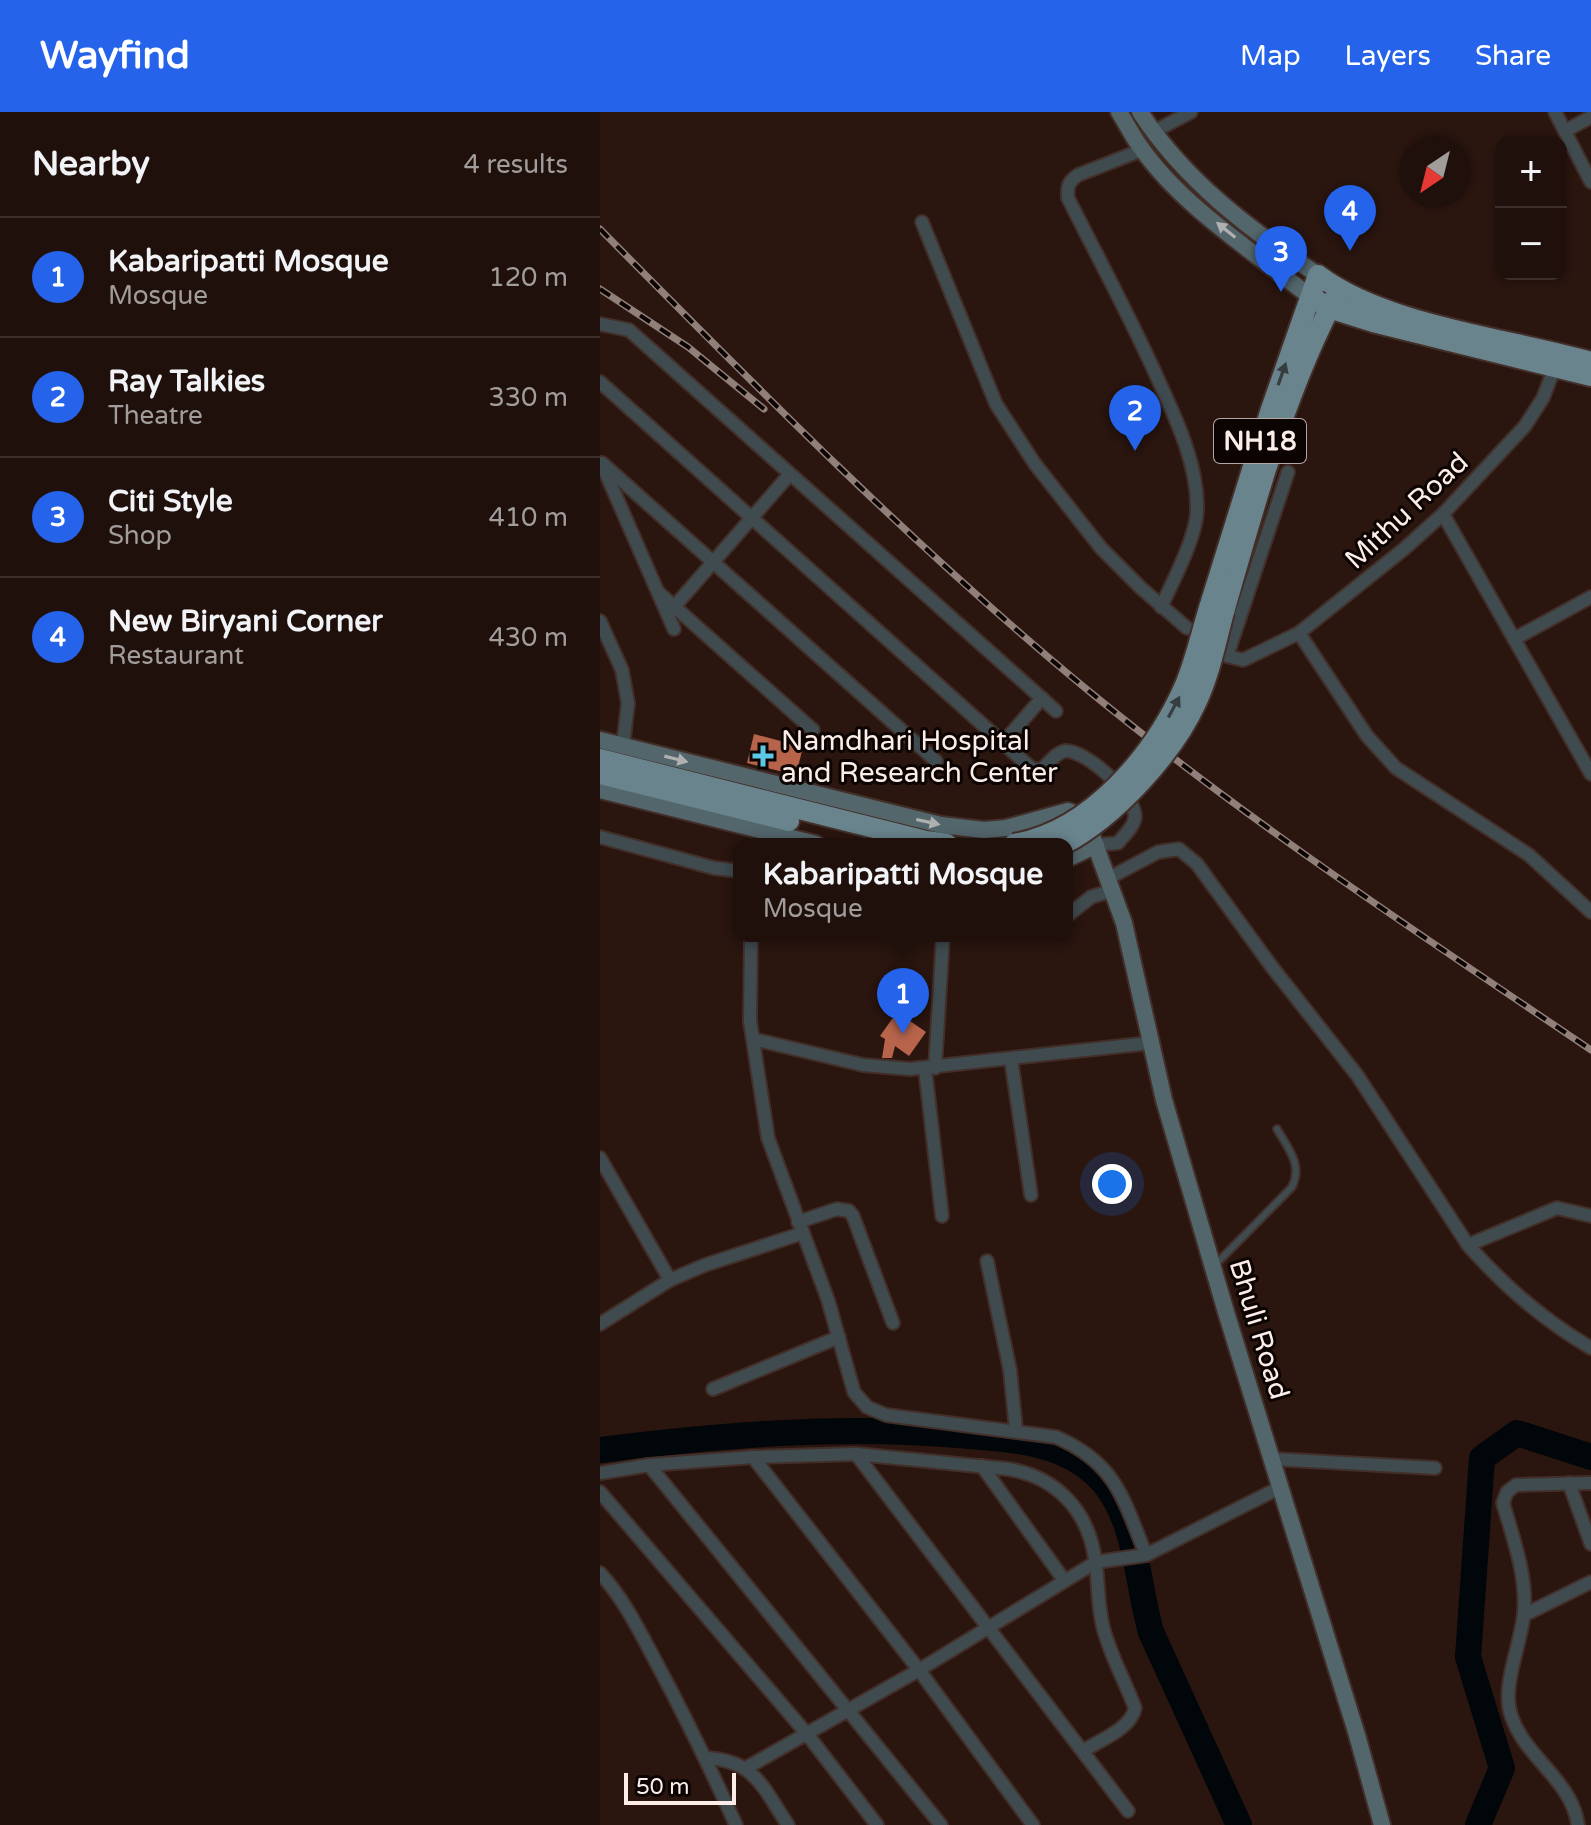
<!DOCTYPE html>
<meta charset="utf-8">
<style>
body{margin:0;font-family:"Varela Round",sans-serif;background:#2d1e19;color:#f1f3f6}
.controls{position:absolute;right:24px;top:24px;display:grid;overflow:hidden;border-radius:16px;box-shadow:0 2px 6px #0004}
.controls button{width:72px;height:72px;display:grid;place-items:center;padding:0;border:0;border-bottom:2px solid #3d302c;background:#20100b;color:#f1f3f6;font:40px sans-serif}
.compass{position:absolute;left:799px;top:24px;width:72px;height:72px;border-radius:50%;background:#20100b;box-shadow:0 2px 6px #0004;rotate:215deg}
.scale{position:absolute;left:24px;bottom:20px;width:112px;box-sizing:border-box;padding-left:8px;border:4px solid #fcede8;border-top:0;font-size:22px;line-height:28px;white-space:nowrap;color:#fcede8;-webkit-text-stroke:6px #0c0403;paint-order:stroke}
.you{position:absolute;left:512px;top:1072px;width:28px;height:28px;margin:-20px;border:6px solid #fff;border-radius:50%;background:#1a73e8;box-shadow:0 0 0 12px #1a73e833}
.badge{display:grid;place-items:center;width:52px;height:52px;border-radius:50%;background:#2563eb;color:#fff;font-size:26px;font-weight:700}
.pin{position:absolute;translate:-50% -66px;filter:drop-shadow(0 2px 4px #0008)}
.pin::after{content:'';position:absolute;top:42px;width:28px;height:24px;background:inherit;clip-path:polygon(0 0,100% 0,50% 100%)}
.popup{position:absolute;left:133px;top:726px;width:340px;height:104px;box-sizing:border-box;display:grid;place-content:center;border-radius:16px;background:#20100b;filter:drop-shadow(0 2px 6px #0005);font-size:26px;white-space:nowrap;color:#a29d9d}
.popup b{font-size:30px;color:#f1f3f6}
.popup::after{content:'';position:absolute;left:50%;top:100%;margin-left:-16px;border:16px solid transparent;border-top-color:#20100b}
.list{margin:0;padding:0;list-style:none}
h2{display:flex;justify-content:space-between;align-items:center;height:104px;margin:0;padding:0 32px;font-size:34px}
h2 small{font-size:26px;font-weight:400;color:#a29d9d}
.list li{display:grid;grid-template-columns:52px 1fr auto;gap:24px;align-items:center;box-sizing:border-box;height:120px;padding:0 32px;border-top:2px solid #3d302c}
.list b{display:block;font-size:30px;white-space:nowrap}
.list p{margin:0;font-size:26px;white-space:nowrap;color:#a29d9d}
.list em{font-size:26px;font-style:normal;color:#a29d9d}
.map{position:relative;flex:none;width:991px;height:1713px;overflow:hidden}
header{display:flex;align-items:center;gap:48px;box-sizing:border-box;height:112px;padding:0 40px;background:#2563eb;color:#fff}
header strong{font-size:38px}
nav{display:flex;gap:44px;margin-inline-start:auto;font-size:28px}
main{display:flex}
aside{flex:1;background:#20100b}
.map>svg:first-child{display:block}
.lines{fill:none;stroke-linecap:round;stroke-linejoin:round}
.river{stroke:#000609;stroke-width:26}
.building{fill:#b7644b}
.service-casing{stroke:#432f29;stroke-width:10}
.minor-casing{stroke:#432f29;stroke-width:16}
.secondary-casing{stroke:#432f29;stroke-width:20}
.trunk-casing{stroke:#432f29;stroke-width:24}
.service{stroke:#3f4b4f;stroke-width:6}
.minor{stroke:#3f4b4f;stroke-width:12}
.secondary{stroke:#53666c;stroke-width:16}
.trunk{stroke:#69848d;stroke-width:20}
.rail-casing{stroke:#917f79;stroke-width:7}
.rail{stroke:#0c0403;stroke-width:4;stroke-dasharray:12;stroke-linecap:butt}
.trunk-bridge-casing{stroke:#432f29;stroke-width:24;stroke-linecap:butt}
.trunk-bridge{stroke:#69848d;stroke-width:20}
.oneway{fill:#b0b0b0}
.oneway2{fill:#363e41}
.poi-dot{fill:#5cc7e7;stroke:#0c0403;stroke-width:3}
.labels{text-anchor:middle;stroke-width:6;stroke-linejoin:round;paint-order:stroke}
.shield{fill:#0c0403;stroke:#b4a7a3;stroke-width:2}
.shield-label{font-size:26px;font-weight:bold;fill:#fcede8}
.street-label{font-size:28px;fill:#fcede8;stroke:#0c0403}
.poi-label{font-size:28px;fill:#fcede8;stroke:#0c0403;text-anchor:start}
</style>
<header>
<strong>Wayfind</strong>
<nav><a>Map</a><a>Layers</a><a>Share</a></nav>
</header>
<main>
<aside>
<h2>Nearby<small>4 results</small></h2>
<ul class="list">
<li><span class="badge">1</span><div><b>Kabaripatti Mosque</b><p>Mosque</p></div><em>120 m</em></li>
<li><span class="badge">2</span><div><b>Ray Talkies</b><p>Theatre</p></div><em>330 m</em></li>
<li><span class="badge">3</span><div><b>Citi Style</b><p>Shop</p></div><em>410 m</em></li>
<li><span class="badge">4</span><div><b>New Biryani Corner</b><p>Restaurant</p></div><em>430 m</em></li>
</ul>
</aside>
<div class="map">
<svg width="991" height="1713" viewBox="0 0 991 1713">
<rect width="100%" height="100%" fill="#2a150f"/>
<g class="lines">
<g class="river">
<path d="M0,1338C118,1323 239,1313 358,1323C391,1326 428,1327 460,1340C476,1346 492,1357 504,1371C537,1411 537,1471 551,1520L639,1713"/>
<polyline points="878,1713 902,1656 868,1545 882,1346 917,1321 991,1345"/>
</g>
</g>
<g class="building">
<polygon points="154,622 203,635 196,663 147,651"/>
<polygon points="297,900 326,920 309,944 295,934 292,946 282,946 285,927 280,924"/>
</g>
<g class="lines">
<defs>
<path id="service" d="M616,1152L692,1075C703,1053 688,1036 677,1017"/>
<g id="minor">
<polyline points="955,0 991,70"/>
<polyline points="965,19 991,5"/>
<polyline points="553,20 591,0"/>
<path d="M542,38L478,63C468,70 467,75 468,86C499,148 533,210 561,274C578,311 598,355 597,397C597,424 573,469 561,495"/>
<polyline points="322,110 396,292 435,352 501,436 541,476 587,516"/>
<polyline points="0,212 29,218 456,599"/>
<path d="M0,270L431,656L440,658C449,653 454,641 465,639C485,637 536,683 535,705C534,715 524,723 518,731L496,733"/>
<polyline points="2,351 336,649"/>
<polyline points="4,357 74,517"/>
<polyline points="688,360 627,544 643,548 699,521 804,437 843,402 925,314 943,286 957,249"/>
<polyline points="843,402 991,662"/>
<polyline points="59,481 213,618"/>
<polyline points="74,495 190,362"/>
<polyline points="0,509 22,558 28,591 23,634"/>
<polyline points="699,521 767,624 796,656 929,743 991,800"/>
<polyline points="914,527 991,485"/>
<polyline points="403,631 442,586"/>
<polyline points="0,725 114,756 139,759"/>
<polyline points="509,766 558,740 579,737 597,752 672,855 757,963 868,1133 957,1096 991,1104"/>
<polyline points="467,804 491,785 514,778"/>
<path d="M151,824L150,909L168,1026L228,1188L254,1280L267,1295L286,1303L456,1325C516,1351 523,1386 546,1443"/>
<polyline points="153,927 263,953 310,957 550,931"/>
<polyline points="411,947 431,1083"/>
<polyline points="325,956 342,1104"/>
<polyline points="335,956 343,824"/>
<polyline points="0,1046 70,1168"/>
<polyline points="198,1110 237,1097 249,1099 253,1104 293,1211"/>
<path d="M868,1133C904,1174 943,1208 991,1236"/>
<polyline points="387,1149 410,1258 416,1318"/>
<polyline points="0,1212 70,1168 105,1153 203,1121"/>
<polyline points="113,1277 239,1225"/>
<polyline points="256,1342 528,1699"/>
<polyline points="153,1345 319,1558 433,1713"/>
<polyline points="672,1347 835,1356"/>
<polyline points="49,1353 341,1713"/>
<polyline points="382,1354 464,1468"/>
<path d="M0,1361L49,1353L153,1345L256,1342L408,1357C457,1365 488,1399 495,1447C499,1471 497,1490 503,1515C510,1543 525,1569 535,1596C531,1617 500,1628 483,1639"/>
<polyline points="969,1371 991,1432"/>
<polyline points="0,1380 207,1622 277,1713"/>
<path d="M0,1461C24,1487 40,1520 56,1550C85,1604 111,1658 136,1713"/>
<polyline points="924,1503 991,1470"/>
<path d="M106,1646C155,1648 163,1676 188,1713"/>
<polyline points="146,1656 319,1558 496,1450 546,1443 681,1375"/>
<path d="M978,1713C972,1668 924,1645 911,1603C901,1574 922,1530 924,1500C927,1463 913,1426 903,1391L907,1380L916,1373L991,1371"/>
</g>
<g id="secondary">
<path d="M519,0C527,12 533,26 542,37C582,94 654,140 709,184"/>
<path d="M540,0C584,68 650,118 718,163"/>
<polyline points="0,628 341,713 384,718 406,716 468,699 480,704 492,724 524,811 564,988 626,1200 757,1623 782,1713"/>
<polyline points="0,678 216,732"/>
<polyline points="467,747 496,733"/>
</g>
<g id="trunk">
<polyline points="718,189 729,196 773,210 991,264"/>
<path d="M609,496L671,297L718,163C786,214 908,226 991,250"/>
<path d="M624,500C655,392 685,278 739,178"/>
<polyline points="0,647 326,729 347,732"/>
<polyline points="0,662 189,709"/>
</g>
</defs>
<use href="#service" class="service-casing"/>
<use href="#minor" class="minor-casing"/>
<use href="#secondary" class="secondary-casing"/>
<use href="#trunk" class="trunk-casing"/>
<use href="#service" class="service"/>
<use href="#minor" class="minor"/>
<use href="#secondary" class="secondary"/>
<use href="#trunk" class="trunk"/>
<defs>
<g id="rail">
<path d="M0,117C158,277 316,437 490,580C649,710 821,823 991,938"/>
<polyline points="0,177 88,235 164,297"/>
</g>
</defs>
<use href="#rail" class="rail-casing"/>
<use href="#rail" class="rail"/>
<defs>
<g id="trunk-bridge">
<path d="M414,732C491,719 555,642 585,573C595,549 601,522 609,496"/>
<path d="M464,732C515,705 573,642 597,589C610,561 616,530 624,500"/>
</g>
</defs>
<use href="#trunk-bridge" class="trunk-bridge-casing"/>
<use href="#trunk-bridge" class="trunk-bridge"/>
</g>
<defs><path id="oneway-solid" d="M-6-.8H1V-3.2L6.5 0L1 3.2V.8H-6Z" transform="scale(2)"/></defs>
<g class="oneway">
<use href="#oneway-solid" transform="translate(626 118) rotate(-141)"/>
<use href="#oneway-solid" transform="translate(76 647) rotate(14)"/>
<use href="#oneway-solid" transform="translate(328 710) rotate(12)"/>
</g>
<g class="oneway2">
<use href="#oneway-solid" transform="translate(682 262) rotate(-71)"/>
<use href="#oneway-solid" transform="translate(574 595) rotate(-62)"/>
</g>
<path class="poi-dot" d="M159 632h8v8h8v8h-8v8h-8v-8h-8v-8h8z"/>
<g class="labels">
<rect class="shield" x="614" y="307" width="92" height="44" rx="6"/>
<g class="shield-label">
<text x="660" y="338">NH18</text>
</g>
<g class="street-label">
<text transform="translate(806 398) rotate(-43)" y="10">Mithu Road</text>
<text transform="translate(660 1217) rotate(73)" y="10">Bhuli Road</text>
</g>
<g class="poi-label">
<text x="181" y="638">Namdhari Hospital<tspan x="181" dy="32">and Research Center</tspan></text>
</g>
</g>
</svg>
<div class="controls">
<button>+</button>
<button>−</button>
</div>
<svg class="compass" viewBox="-18 -18 36 36"><path d="M0-13l5 13h-10z" fill="#e53935"/><path d="M0 13l5-13h-10z" fill="#a29d9d"/></svg>
<div class="scale">50 m</div>
<div class="you"></div>
<div class="pin badge" style="left:303px;top:922px">1</div>
<div class="popup"><b>Kabaripatti Mosque</b>Mosque</div>
<div class="pin badge" style="left:535px;top:339px">2</div>
<div class="pin badge" style="left:681px;top:180px">3</div>
<div class="pin badge" style="left:750px;top:139px">4</div>
</div>
</main>
